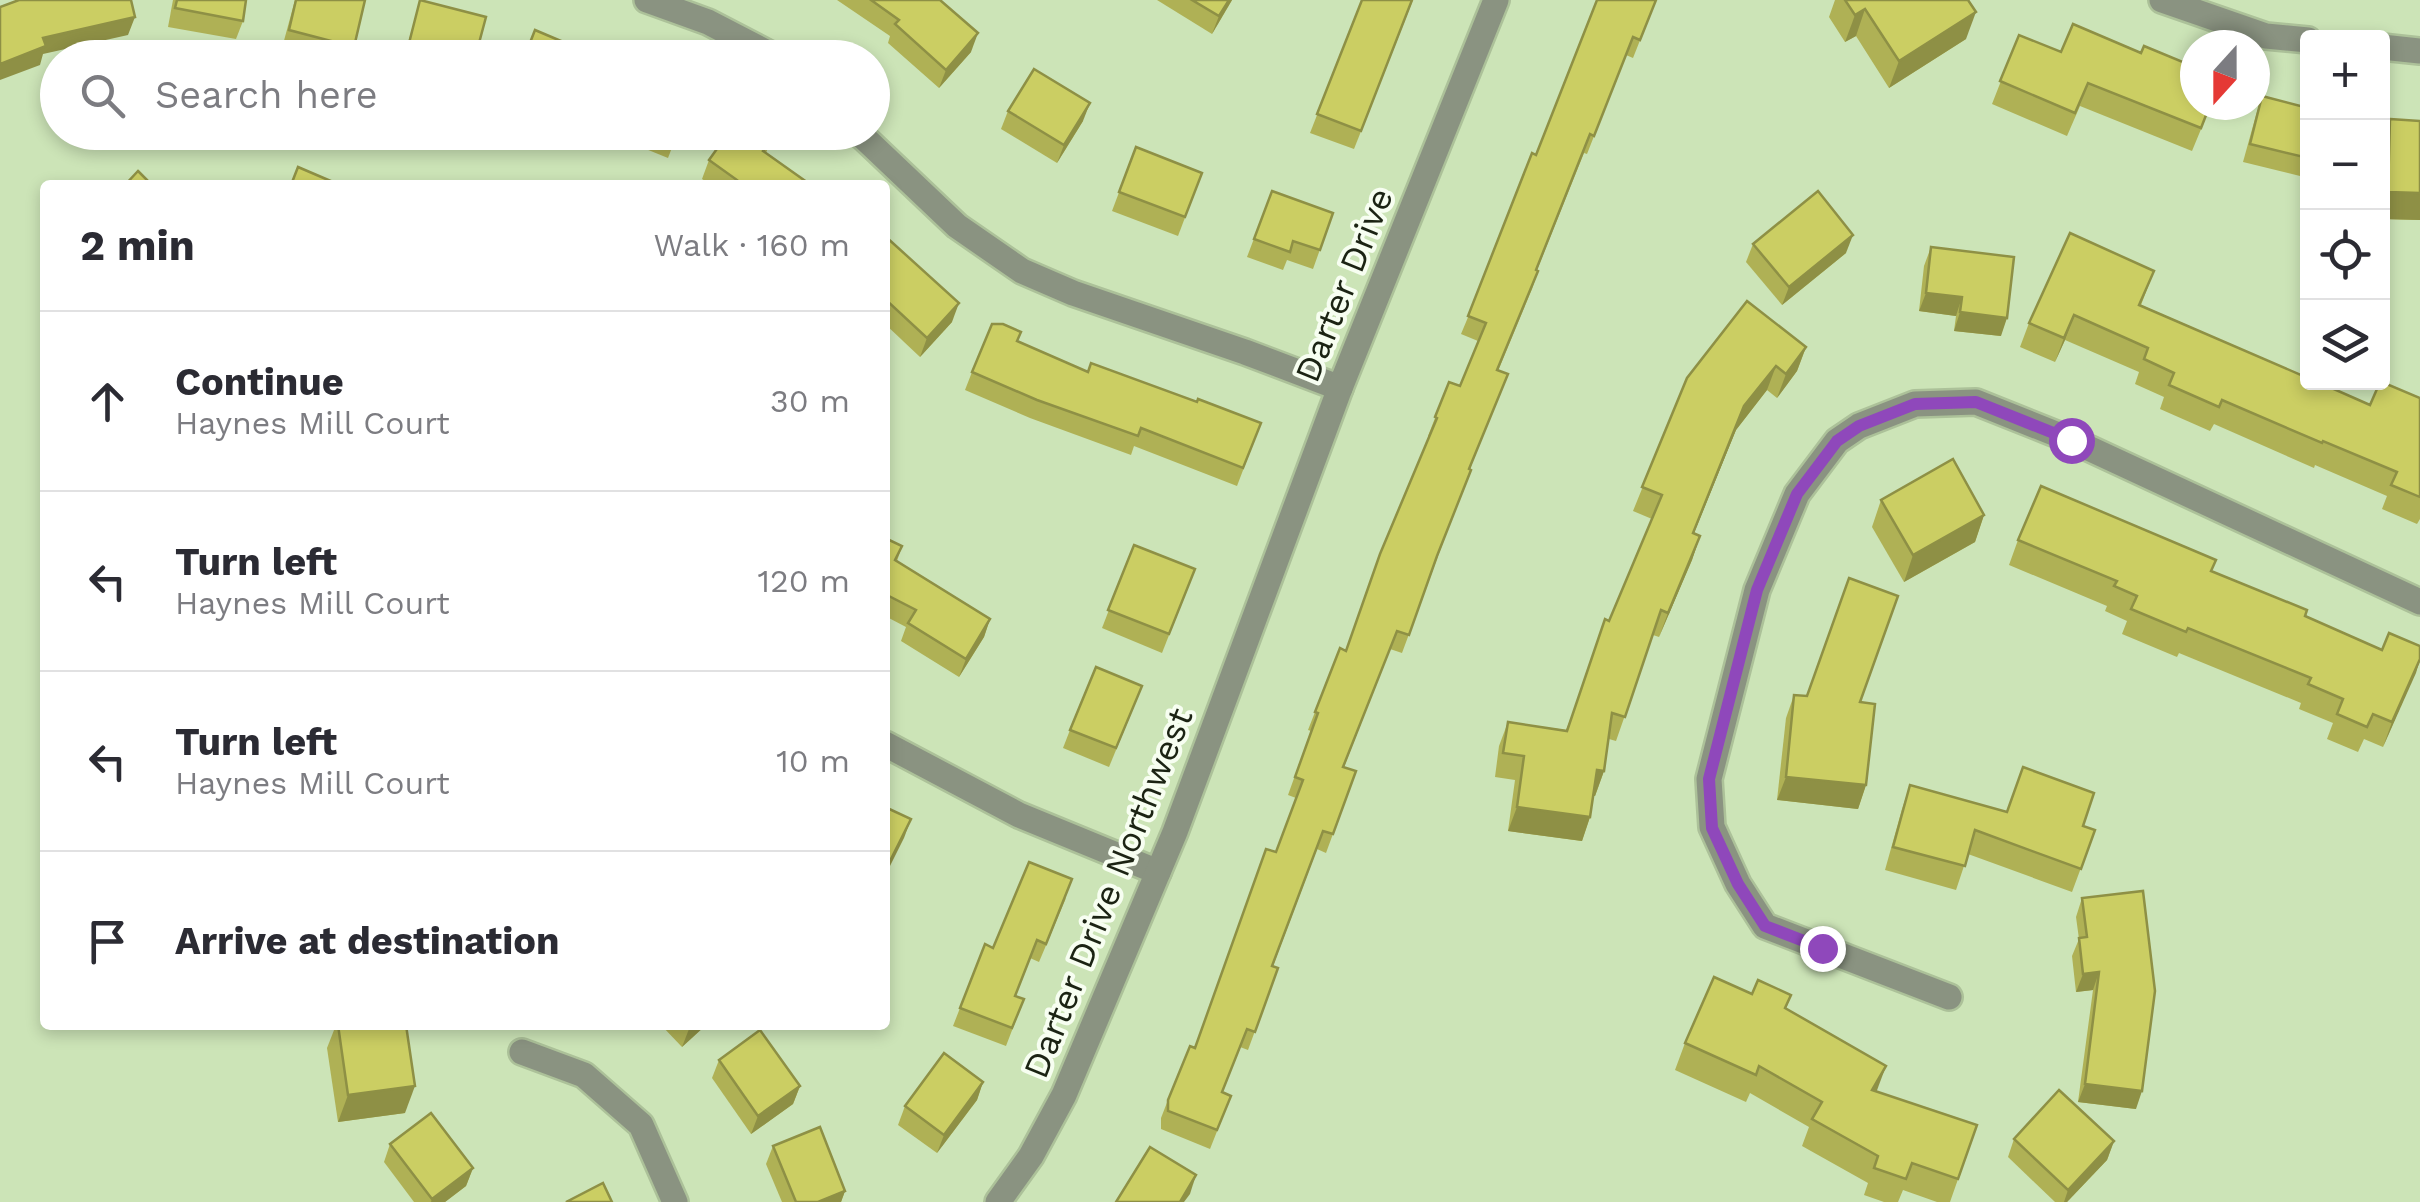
<!DOCTYPE html>
<meta charset="utf-8">
<style>
body{margin:0;font-family:"Work Sans",sans-serif;background:#f7f7f7;color:#2b2b33}
.controls{position:absolute;right:30px;top:30px;display:grid;overflow:hidden;border-radius:10px;box-shadow:0 5px 15px #0003}
.controls button{width:90px;height:90px;display:grid;place-items:center;padding:0;border:0;border-bottom:2px solid #e1e1e2;background:#fff;color:#2b2b33;font:50px sans-serif}
.compass{position:absolute;left:2180px;top:30px;width:90px;height:90px;border-radius:50%;background:#fff;box-shadow:0 5px 15px #0003;rotate:201deg}
.stop{position:absolute;width:30px;height:30px;margin:-22px;border:8px solid #8f48bb;border-radius:50%;background:#fff}
.stop.end{background:#8f48bb;border-color:#fff;box-shadow:0 2px 10px #0008}
.list{margin:0;padding:0;list-style:none}
h2{display:flex;justify-content:space-between;align-items:center;height:130px;margin:0;padding:0 40px;font-size:42px}
h2 small{font-size:32px;font-weight:400;color:#7c7c81}
.list li{display:grid;grid-template-columns:65px 1fr auto;gap:30px;align-items:center;box-sizing:border-box;height:180px;padding:0 40px;border-top:2px solid #e1e1e2}
.list b{display:block;font-size:38px;white-space:nowrap}
.list p{margin:0;font-size:32px;white-space:nowrap;color:#7c7c81}
.list em{font-size:32px;font-style:normal;color:#7c7c81}
.icon{flex:none;width:55px;height:55px;fill:none;stroke:currentColor;stroke-width:2;stroke-linecap:round;stroke-linejoin:round}
.map{position:relative;flex:none;width:2420px;height:1202px;overflow:hidden}
.search{position:absolute;background:#fff;box-shadow:0 5px 15px #0003;left:40px;top:40px;width:850px;height:110px;display:flex;align-items:center;gap:25px;box-sizing:border-box;padding:0 35px;border-radius:55px;color:#7c7c81;font-size:38px}
.panel{position:absolute;background:#fff;box-shadow:0 5px 15px #0003;left:40px;top:180px;width:850px;height:850px;border-radius:10px}
.map>svg:first-child{display:block}
.lines{fill:none;stroke-linecap:round;stroke-linejoin:round}
.street-casing{stroke:#acc199;stroke-width:30}
.street{stroke:#8a9381;stroke-width:25}
.wall{fill:#afb155}
.shaded-wall{fill:#8e9045}
.building{fill:#cbce63;stroke:#8e9045;stroke-width:2.5}
.route{stroke:#8f48bb;stroke-width:12}
.labels{text-anchor:middle;stroke-width:8;stroke-linejoin:round;paint-order:stroke}
.street-label{font-size:35px;fill:#1b2313;stroke:#f7fef1}
</style>
<div class="map">
<svg width="2420" height="1202" viewBox="0 0 2420 1202">
<rect width="100%" height="100%" fill="#cce4b7"/>
<g class="lines">
<defs>
<g id="street">
<polyline points="647,0 708,22 777,58"/>
<polyline points="2162,0 2266,36 2308,40"/>
<polyline points="2382,47 2420,51"/>
<polyline points="858,132 957,226 1022,271 1073,293 1245,352 1340,388"/>
<polyline points="885,744 1019,815 1158,872"/>
<polyline points="1949,997 1765,926 1738,884 1712,827 1709,779 1757,590 1797,494 1837,441 1859,426 1915,404 1976,402 2071,440 2420,602"/>
<polyline points="522,1052 584,1075 641,1125 675,1202"/>
<polyline points="998,1202 1031,1156 1064,1095 1175,832 1340,388 1496,0"/>
</g>
</defs>
<use href="#street" class="street-casing"/>
<use href="#street" class="street"/>
</g>
<g class="wall">
<polygon points="173,0 246,0 243,21 236,39 168,27"/>
<polygon points="295,0 365,0 350,58 317,58 282,48"/>
<polygon points="420,0 475,58 404,58"/>
<polygon points="837,0 940,0 971,52 939,88 888,43 890,36"/>
<polygon points="1157,0 1232,0 1212,34"/>
<polygon points="1362,0 1413,0 1354,149 1310,133"/>
<polygon points="1656,0 1633,58 1626,55 1587,154 1584,153 1537,270 1538,271 1532,289 1498,371 1470,470 1402,653 1390,649 1344,767 1356,771 1326,853 1317,849 1273,966 1278,968 1248,1050 1240,1047 1222,1092 1231,1096 1210,1149 1161,1129 1161,1118 1168,1100 1195,1048 1276,852 1296,798 1288,795 1311,731 1308,730 1340,648 1346,651 1429,436 1428,436 1449,382 1460,386 1478,341 1461,334 1536,155"/>
<polygon points="1835,0 1968,0 1966,39 1889,88 1856,36 1845,42 1829,17"/>
<polygon points="2019,35 2195,105 2211,105 2192,151 2080,106 2067,136 1992,104"/>
<polygon points="2262,96 2308,108 2308,178 2243,162 2256,115"/>
<polygon points="1008,111 1083,121 1057,163 1001,129"/>
<polygon points="2390,119 2420,121 2420,220 2382,219 2382,140"/>
<polygon points="604,132 678,132 668,158"/>
<polygon points="771,140 766,153 811,185 711,185 702,179 709,160"/>
<polygon points="1136,147 1202,173 1178,236 1112,211"/>
<polygon points="1272,191 1333,213 1313,269 1287,260 1283,270 1247,257"/>
<polygon points="885,236 952,322 920,357 885,324"/>
<polygon points="1753,244 1846,253 1782,305 1746,262"/>
<polygon points="1931,247 2001,336 1954,331 1956,316 1919,311 1924,266"/>
<polygon points="2154,271 2141,305 2370,405 2420,398 2420,519 2417,524 2382,509 2387,496 2315,465 2314,468 2214,424 2210,431 2160,409 2164,397 2135,384 2139,372 2065,340 2055,362 2020,347 2029,323"/>
<polygon points="45,282 45,365 40,365 40,295"/>
<polygon points="1017,341 1088,372 1197,402 1261,423 1237,486 1134,446 1131,455 1030,418 965,390 972,372"/>
<polygon points="1806,347 1797,371 1777,398 1767,390 1736,430 1694,533 1700,536 1692,560 1659,637 1653,635 1616,741 1609,739 1604,771 1595,796 1594,795 1590,817 1582,841 1508,831 1515,780 1495,777 1499,746 1508,722 1566,730 1652,519 1633,511 1687,378"/>
<polygon points="1881,500 1984,515 1975,542 1904,582 1872,527"/>
<polygon points="885,538 902,546 897,561 990,619 984,637 959,677 901,641 906,627 885,616"/>
<polygon points="2018,540 2212,571 2305,616 2382,650 2420,646 2420,661 2383,747 2364,739 2358,752 2327,739 2333,723 2299,709 2301,703 2179,653 2177,657 2122,634 2127,621 2105,611 2107,606 2009,565"/>
<polygon points="1134,545 1195,569 1162,653 1102,628"/>
<polygon points="1794,695 1860,702 1866,785 1858,809 1777,800 1786,718"/>
<polygon points="1135,704 1109,767 1063,748 1070,730"/>
<polygon points="1910,785 2007,812 2083,826 2095,830 2072,892 1968,854 1956,890 1885,870 1902,809"/>
<polygon points="1066,898 1039,962 1030,958 1015,996 1024,999 1006,1046 953,1026 985,944 993,948"/>
<polygon points="2082,898 2136,1109 2078,1102 2093,990 2076,992 2072,956 2079,939 2076,917"/>
<polygon points="1752,994 1791,995 1786,1009 1877,1092 1977,1125 1950,1202 1937,1202 1903,1190 1898,1202 1884,1202 1864,1195 1868,1183 1802,1146 1809,1127 1750,1093 1746,1102 1675,1070 1685,1043"/>
<polygon points="336,1025 406,1025 405,1113 338,1122 327,1048"/>
<polygon points="661,1025 706,1025 682,1047"/>
<polygon points="719,1060 800,1086 793,1104 751,1134 712,1078"/>
<polygon points="983,1082 977,1100 937,1153 898,1125 905,1106"/>
<polygon points="2014,1139 2114,1141 2107,1160 2067,1202 2055,1202 2008,1157"/>
<polygon points="390,1144 473,1168 466,1186 445,1202 414,1202 384,1162"/>
<polygon points="773,1146 845,1191 841,1202 782,1202 766,1164"/>
</g>
<g class="shaded-wall">
<polygon points="1229,0 1232,0 1212,34 1219,16"/>
<polygon points="1865,9 1856,36 1845,42 1855,15"/>
<polygon points="1976,12 1966,39 1889,88 1899,61"/>
<polygon points="135,17 128,35 43,54 40,65 0,80 0,64 43,38"/>
<polygon points="978,33 971,52 939,88 946,70"/>
<polygon points="1090,103 1083,121 1057,163 1064,145"/>
<polygon points="2388,192 2420,193 2420,220 2382,219 2382,207"/>
<polygon points="1853,235 1846,253 1782,305 1789,287"/>
<polygon points="1926,293 1962,297 1956,316 1919,311"/>
<polygon points="959,303 952,322 920,357 927,338"/>
<polygon points="1960,312 2007,318 2001,336 1954,331"/>
<polygon points="2074,315 2065,340 2055,362 2064,338"/>
<polygon points="1806,347 1797,371 1777,398 1786,374"/>
<polygon points="45,351 45,365 40,365"/>
<polygon points="1776,366 1767,390 1736,430 1684,557 1744,406"/>
<polygon points="1984,515 1975,542 1904,582 1913,555"/>
<polygon points="1700,536 1692,560 1659,637 1668,613"/>
<polygon points="990,619 984,637 959,677 966,659"/>
<polygon points="2420,659 2416,673 2383,747 2392,722"/>
<polygon points="1597,770 1604,771 1595,796 1588,795"/>
<polygon points="1786,777 1866,785 1858,809 1777,800"/>
<polygon points="1517,807 1590,817 1582,841 1508,831"/>
<polygon points="911,819 904,838 885,876 887,867"/>
<polygon points="2099,972 2093,990 2076,992 2083,974"/>
<polygon points="693,1025 706,1025 682,1047 689,1029"/>
<polygon points="1886,1066 1876,1093 1872,1090"/>
<polygon points="983,1082 977,1100 937,1153 944,1135"/>
<polygon points="2085,1084 2142,1091 2136,1109 2078,1102"/>
<polygon points="415,1086 405,1113 338,1122 348,1095"/>
<polygon points="800,1086 793,1104 751,1134 758,1116"/>
<polygon points="2114,1141 2107,1160 2067,1202 2064,1202 2068,1190"/>
<polygon points="473,1168 466,1186 445,1202 431,1202 432,1199"/>
<polygon points="1196,1175 1190,1194 1184,1202 1180,1202"/>
<polygon points="845,1191 841,1202 818,1202"/>
</g>
<g class="building">
<polygon points="19,0 131,0 135,17 43,38 46,46 0,64 0,7"/>
<polygon points="177,0 246,0 243,21 175,8"/>
<polygon points="296,0 365,0 354,47 289,30"/>
<polygon points="420,0 486,17 475,58 433,58 407,51"/>
<polygon points="871,0 940,0 978,33 946,70 895,24 899,20"/>
<polygon points="1192,0 1229,0 1219,16"/>
<polygon points="1362,0 1412,0 1361,131 1317,114"/>
<polygon points="1597,0 1656,0 1640,40 1633,37 1594,136 1590,134 1536,270 1538,271 1497,370 1508,374 1469,469 1471,470 1437,556 1409,635 1397,631 1343,767 1356,771 1333,834 1323,831 1272,966 1278,968 1255,1032 1247,1029 1222,1092 1231,1096 1217,1130 1168,1111 1168,1100 1190,1046 1195,1048 1266,849 1276,852 1303,780 1295,777 1318,713 1315,712 1340,648 1346,651 1380,554 1437,418 1435,417 1449,382 1460,386 1486,323 1468,316 1532,153 1536,155"/>
<polygon points="1845,0 1968,0 1976,12 1899,61 1865,9 1855,15"/>
<polygon points="2073,24 2141,53 2144,46 2195,67 2195,105 2210,105 2201,128 2088,83 2075,113 2000,81 2019,35 2061,52"/>
<polygon points="535,30 601,58 524,58"/>
<polygon points="1034,69 1090,103 1064,145 1008,111"/>
<polygon points="2262,96 2308,108 2308,158 2250,144"/>
<polygon points="2390,119 2420,121 2420,193 2388,192"/>
<polygon points="658,132 678,132 675,139"/>
<polygon points="729,132 760,132 771,140 763,151 811,185 734,185 737,180 709,160"/>
<polygon points="1136,147 1202,173 1185,217 1119,192"/>
<polygon points="298,167 340,185 291,185"/>
<polygon points="138,171 152,185 125,185"/>
<polygon points="1272,191 1333,213 1320,250 1293,241 1290,252 1254,239"/>
<polygon points="1818,191 1853,235 1789,287 1753,244"/>
<polygon points="2070,233 2154,271 2139,305 2308,378 2308,382 2318,382 2370,405 2380,382 2382,382 2420,398 2420,497 2391,485 2397,472 2323,441 2322,443 2222,400 2219,407 2169,385 2174,373 2144,359 2148,348 2074,315 2064,338 2029,323"/>
<polygon points="885,236 959,303 927,338 885,299"/>
<polygon points="1931,247 2014,257 2007,318 1960,312 1962,297 1926,293"/>
<polygon points="1747,301 1806,347 1786,374 1776,366 1744,406 1693,533 1700,536 1668,613 1661,610 1625,717 1612,713 1604,771 1597,770 1590,817 1517,807 1524,756 1503,753 1508,722 1567,731 1605,619 1609,621 1662,495 1642,487 1687,378"/>
<polygon points="992,324 1003,324 1021,332 1017,341 1088,372 1091,363 1197,402 1198,399 1261,423 1243,468 1141,428 1138,436 1037,400 972,372"/>
<polygon points="1953,459 1984,515 1913,555 1881,500"/>
<polygon points="2041,486 2216,560 2211,571 2307,610 2305,616 2382,650 2389,633 2420,646 2420,659 2392,722 2373,714 2367,727 2337,714 2343,699 2308,684 2311,678 2188,628 2186,632 2131,609 2137,596 2114,586 2117,581 2018,540"/>
<polygon points="885,538 902,546 895,560 990,619 966,659 908,623 916,610 885,594"/>
<polygon points="1134,545 1195,569 1169,634 1108,610"/>
<polygon points="1849,578 1898,596 1860,702 1875,704 1866,785 1786,777 1794,695 1807,696"/>
<polygon points="1096,667 1142,686 1116,748 1070,730"/>
<polygon points="2023,767 2094,793 2083,826 2095,830 2081,869 1975,830 1965,866 1893,847 1910,785 2007,812"/>
<polygon points="885,807 911,819 887,867 885,866"/>
<polygon points="1029,862 1072,879 1046,944 1037,940 1015,996 1024,999 1012,1028 960,1008 985,944 993,948"/>
<polygon points="2143,891 2155,991 2142,1091 2085,1084 2099,972 2083,974 2079,938 2087,937 2082,898"/>
<polygon points="1714,977 1752,994 1758,980 1791,995 1785,1008 1886,1066 1872,1090 1977,1125 1958,1179 1912,1163 1906,1179 1874,1168 1878,1156 1812,1119 1822,1102 1759,1066 1756,1075 1685,1043"/>
<polygon points="338,1025 406,1025 415,1086 348,1095"/>
<polygon points="760,1030 800,1086 758,1116 719,1060"/>
<polygon points="944,1053 983,1082 944,1135 905,1106"/>
<polygon points="2059,1090 2114,1141 2068,1190 2014,1139"/>
<polygon points="431,1113 473,1168 432,1199 390,1144"/>
<polygon points="820,1127 845,1191 818,1202 796,1202 773,1146"/>
<polygon points="1150,1147 1196,1175 1180,1202 1116,1202"/>
<polygon points="603,1183 612,1202 566,1202"/>
</g>
<g class="lines">
<polyline class="route" points="1822,948 1765,926 1738,884 1712,828 1709,779 1757,590 1797,494 1837,441 1859,426 1915,404 1976,402 2071,440"/>
</g>
<g class="labels">
<g class="street-label">
<text transform="translate(1344 285) rotate(-68)" y="12">Darter Drive</text>
<text transform="translate(1108 893) rotate(-68)" y="12">Darter Drive Northwest</text>
</g>
</g>
</svg>
<div class="controls">
<button>+</button>
<button>−</button>
<button><svg class="icon" aria-label="locate" viewBox="0 0 24 24"><circle cx="12" cy="12" r="6"/><path d="M12 2v4M12 18v4M2 12h4M18 12h4"/></svg></button>
<button><svg class="icon" aria-label="layers" viewBox="0 0 24 24"><path d="M12 4l9 5-9 5-9-5zM3 14l9 5 9-5"/></svg></button>
</div>
<svg class="compass" viewBox="-18 -18 36 36"><path d="M0-13l5 13h-10z" fill="#e53935"/><path d="M0 13l5-13h-10z" fill="#7c7c81"/></svg>
<div class="stop" style="left:2071px;top:440px"></div>
<div class="stop end" style="left:1822px;top:948px"></div>
<div class="search"><svg class="icon" aria-label="search" viewBox="0 0 24 24"><circle cx="10" cy="10" r="6"/><path d="M15 15l6 6"/></svg>Search here</div>
<section class="panel">
<h2>2 min<small>Walk · 160 m</small></h2>
<ul class="list">
<li><svg class="icon" aria-label="ahead" viewBox="0 0 24 24"><path d="M12 20V5M6 11l6-6 6 6"/></svg><div><b>Continue</b><p>Haynes Mill Court</p></div><em>30 m</em></li>
<li><svg class="icon" aria-label="left" viewBox="0 0 24 24"><path d="M17 20v-9H6M10 6l-5 5 5 5"/></svg><div><b>Turn left</b><p>Haynes Mill Court</p></div><em>120 m</em></li>
<li><svg class="icon" aria-label="left" viewBox="0 0 24 24"><path d="M17 20v-9H6M10 6l-5 5 5 5"/></svg><div><b>Turn left</b><p>Haynes Mill Court</p></div><em>10 m</em></li>
<li><svg class="icon" aria-label="arrive" viewBox="0 0 24 24"><path d="M6 21V4h12l-3 4 3 4H6"/></svg><div><b>Arrive at destination</b></div></li>
</ul>
</section>
</div>
